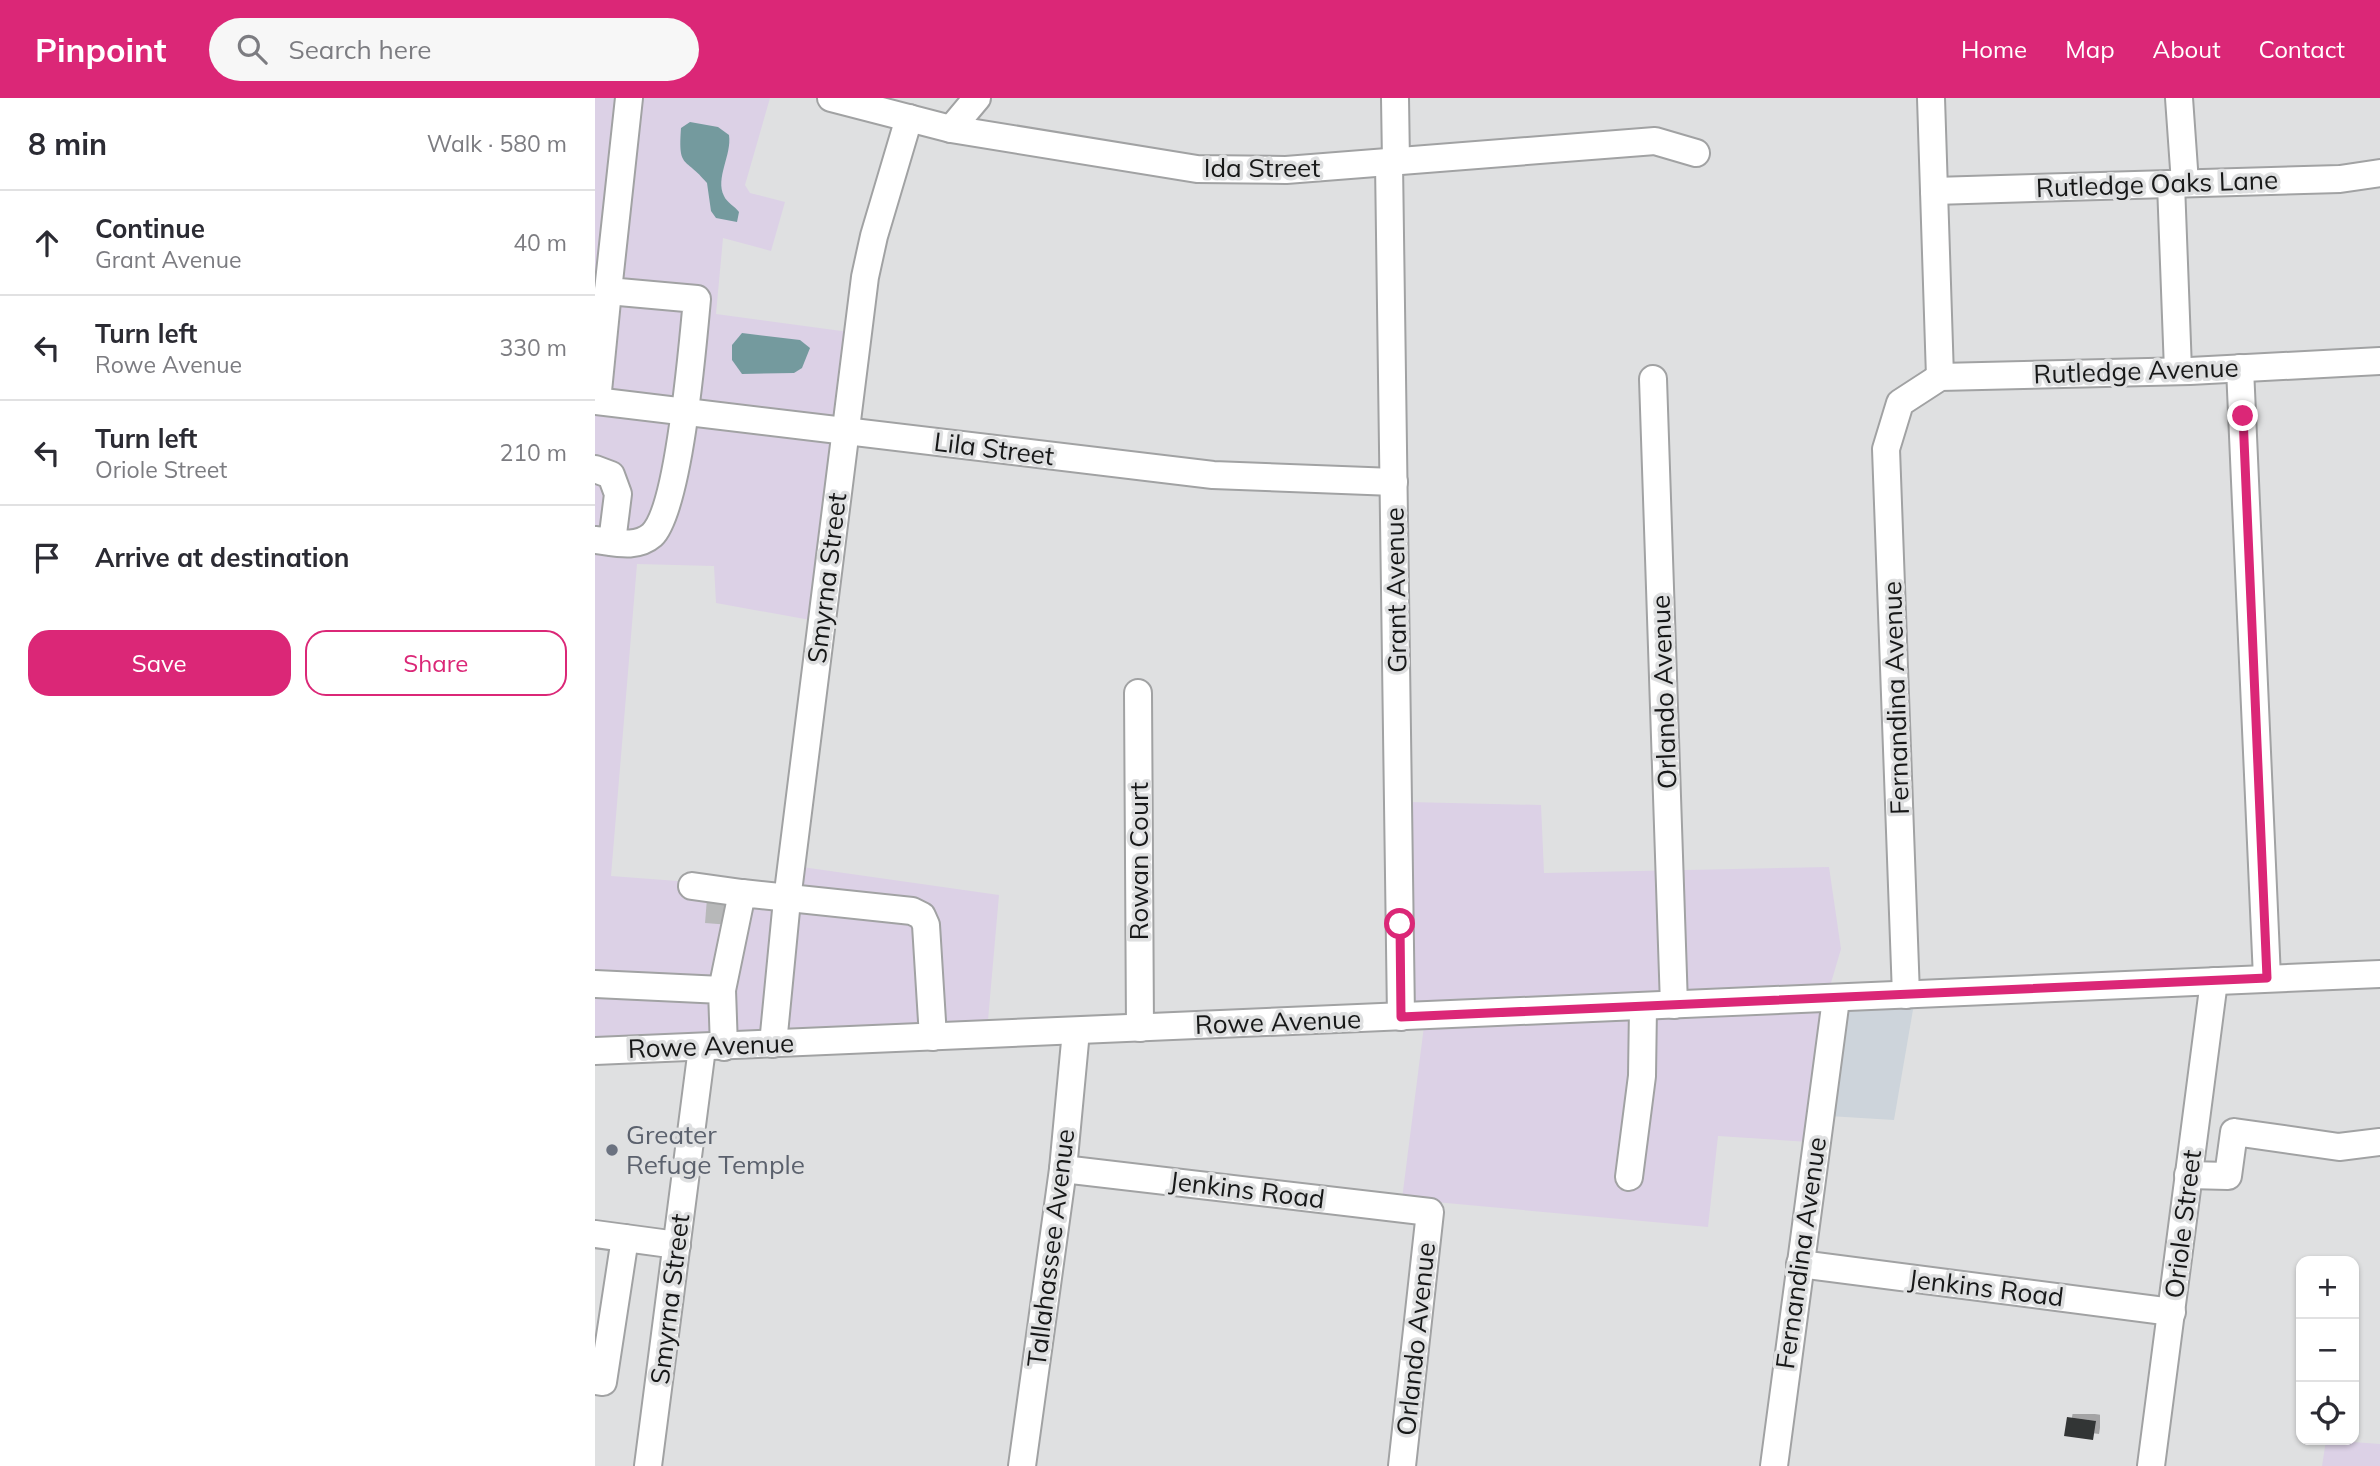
<!DOCTYPE html>
<meta charset="utf-8">
<style>
body{margin:0;font-family:Mulish,sans-serif;background:#f7f7f7;color:#2b2b33}
.controls{position:absolute;right:21px;bottom:21px;display:grid;overflow:hidden;border-radius:14px;box-shadow:0 2px 5px #0004}
.controls button{width:63px;height:63px;display:grid;place-items:center;padding:0;border:0;border-bottom:2px solid #e1e1e2;background:#fff;color:#2b2b33;font:35px sans-serif}
.stop{position:absolute;width:21px;height:21px;margin:-16px;border:5px solid #db2777;border-radius:50%;background:#fff}
.stop.end{background:#db2777;border-color:#fff;box-shadow:0 2px 7px #0008}
.list{margin:0;padding:0;list-style:none}
h2{display:flex;justify-content:space-between;align-items:center;height:91px;margin:0;padding:0 28px;font-size:30px}
h2 small{font-size:23px;font-weight:400;color:#7c7c81}
.list li{display:grid;grid-template-columns:46px 1fr auto;gap:21px;align-items:center;box-sizing:border-box;height:105px;padding:0 28px;border-top:2px solid #e1e1e2}
.list b{display:block;font-size:26px;white-space:nowrap}
.list p{margin:0;font-size:23px;white-space:nowrap;color:#7c7c81}
.list em{font-size:23px;font-style:normal;color:#7c7c81}
.actions{display:flex;gap:14px;padding:21px 28px}
.actions a{flex:1;padding:16px 0;border:2px solid #db2777;border-radius:21px;text-align:center;font-size:24px;color:#db2777}
.actions .main{background:#db2777;color:#fff}
.icon{flex:none;width:38px;height:38px;fill:none;stroke:currentColor;stroke-width:2;stroke-linecap:round;stroke-linejoin:round}
.map{position:relative;flex:none;width:1785px;height:1368px;overflow:hidden}
header{display:flex;align-items:center;gap:42px;box-sizing:border-box;height:98px;padding:0 35px;background:#db2777;color:#fff}
header strong{font-size:33px}
nav{display:flex;gap:38px;margin-inline-start:auto;font-size:24px}
.search{width:490px;height:63px;background:#f7f7f7;display:flex;align-items:center;gap:18px;box-sizing:border-box;padding:0 24px;border-radius:38px;color:#7c7c81;font-size:26px}
main{display:flex}
aside{flex:1;background:#fff}
.map>svg:first-child{display:block}
.commercial{fill:#dcd1e6}
.built{fill:#cdd4db}
.water{fill:#749a9e}
.building{fill:#333435;filter:url(#shadow)}
.lines{fill:none;stroke-linecap:round;stroke-linejoin:round}
.minor-tunnel{stroke:#b7b8b9;stroke-width:26;stroke-dasharray:26 13;stroke-linecap:butt}
.minor-casing{stroke:#a1a2a3;stroke-width:30}
.minor{stroke:#fff;stroke-width:26}
.route{stroke:#db2777;stroke-width:9}
.worship-dot{fill:#6b7280;stroke:#dfe0e1;stroke-width:2.5}
.labels{text-anchor:middle;stroke-width:7;stroke-linejoin:round;paint-order:stroke}
.street-label{font-size:26px;fill:#171818;stroke:#dfe0e1}
.worship-label{font-size:26px;fill:#5b616d;stroke:#dfe0e1;text-anchor:start}
</style>
<header>
<strong>Pinpoint</strong>
<div class="search"><svg class="icon" aria-label="search" viewBox="0 0 24 24"><circle cx="10" cy="10" r="6"/><path d="M15 15l6 6"/></svg>Search here</div>
<nav><a>Home</a><a>Map</a><a>About</a><a>Contact</a></nav>
</header>
<main>
<aside>
<h2>8 min<small>Walk · 580 m</small></h2>
<ul class="list">
<li><svg class="icon" aria-label="ahead" viewBox="0 0 24 24"><path d="M12 20V5M6 11l6-6 6 6"/></svg><div><b>Continue</b><p>Grant Avenue</p></div><em>40 m</em></li>
<li><svg class="icon" aria-label="left" viewBox="0 0 24 24"><path d="M17 20v-9H6M10 6l-5 5 5 5"/></svg><div><b>Turn left</b><p>Rowe Avenue</p></div><em>330 m</em></li>
<li><svg class="icon" aria-label="left" viewBox="0 0 24 24"><path d="M17 20v-9H6M10 6l-5 5 5 5"/></svg><div><b>Turn left</b><p>Oriole Street</p></div><em>210 m</em></li>
<li><svg class="icon" aria-label="arrive" viewBox="0 0 24 24"><path d="M6 21V4h12l-3 4 3 4H6"/></svg><div><b>Arrive at destination</b></div></li>
</ul>
<div class="actions"><a class="main">Save</a><a>Share</a></div>
</aside>
<div class="map">
<svg width="1785" height="1368" viewBox="0 0 1785 1368">
<defs>
<filter id="shadow"><feDropShadow dx="6" dy="-6" stdDeviation="0" flood-color="#0004"/></filter>
</defs>
<rect width="100%" height="100%" fill="#dfe0e1"/>
<g class="commercial">
<polygon points="0,0 175,0 150,87 155,95 190,104 176,153 128,140 121,216 254,234 221,523 121,505 119,468 42,466 16,778 204,792 207,769 404,797 391,945 0,962"/>
<polygon points="813,704 946,707 949,775 1234,769 1246,851 1228,912 1214,1044 1123,1038 1113,1129 807,1101 829,928 812,927"/>
<polygon points="1731,1342 1785,1346 1785,1368 1727,1368"/>
</g>
<polygon class="built" points="1319,906 1299,1022 1217,1017 1228,912"/>
<g class="water">
<path d="M95,24L123,29L134,37C137,57 120,80 129,98C132,105 140,108 144,114L142,124L121,120L116,113L112,85C90,58 83,72 86,30Z"/>
<polygon points="147,235 205,242 215,250 207,270 199,275 147,276 137,262 137,247"/>
</g>
<polygon class="building" points="1472,1319 1501,1323 1498,1342 1469,1338"/>
<g class="lines">
<polyline class="minor-tunnel" points="123,826 125,801"/>
<defs>
<g id="minor">
<polyline points="236,0 356,31 602,71 691,72 1060,43 1101,55"/>
<polyline points="800,0 801,64"/>
<polyline points="1336,0 1345,279"/>
<polyline points="1584,0 1590,85"/>
<polyline points="356,31 382,0"/>
<polyline points="794,65 806,919"/>
<polyline points="1576,86 1583,272"/>
<polyline points="1339,93 1745,81 1785,75"/>
<polyline points="1645,270 1672,880"/>
<polyline points="1058,281 1079,907"/>
<polyline points="0,303 618,377 799,384"/>
<polyline points="2,303 13,193"/>
<polyline points="0,371 16,377 23,396 17,444"/>
<path d="M0,442C19,444 41,451 57,437C84,411 98,245 102,201L13,193L34,0"/>
<polyline points="543,595 545,930"/>
<polyline points="97,788 147,795"/>
<polyline points="0,886 127,892 129,949"/>
<polyline points="127,892 147,795 317,813 327,818 331,827 338,939"/>
<polyline points="1311,897 1291,351 1305,305 1345,279 1595,273 1785,263"/>
<polyline points="178,946 192,802 270,179 279,138 314,20"/>
<polyline points="0,953 1785,876"/>
<polyline points="468,1071 835,1114 807,1368"/>
<polyline points="1593,1077 1633,1078 1639,1034 1744,1049 1785,1044"/>
<polyline points="1034,1079 1047,978 1048,909"/>
<polyline points="0,1136 82,1147"/>
<polyline points="1205,1166 1577,1214"/>
<polyline points="0,1283 8,1284 30,1140"/>
<polyline points="53,1368 107,950"/>
<polyline points="427,1368 468,1071 481,933"/>
<polyline points="1179,1368 1241,901"/>
<polyline points="1556,1368 1619,883"/>
</g>
</defs>
<use href="#minor" class="minor-casing"/>
<use href="#minor" class="minor"/>
</g>
<g class="lines">
<polyline class="route" points="805,826 806,919 1672,880 1648,318"/>
</g>
<circle class="worship-dot" cx="17" cy="1052" r="7"/>
<g class="labels">
<g class="street-label">
<text x="667" y="79">Ida Street</text>
<text transform="translate(1562 86) rotate(-2)" y="9">Rutledge Oaks Lane</text>
<text transform="translate(1541 273) rotate(-2)" y="9">Rutledge Avenue</text>
<text transform="translate(399 351) rotate(7)" y="9">Lila Street</text>
<text transform="translate(232 480) rotate(-83)" y="9">Smyrna Street</text>
<text transform="translate(801 492) rotate(-91)" y="9">Grant Avenue</text>
<text transform="translate(1069 594) rotate(-92)" y="9">Orlando Avenue</text>
<text transform="translate(1301 600) rotate(-92)" y="9">Fernandina Avenue</text>
<text transform="translate(544 763) rotate(-90)" y="9">Rowan Court</text>
<text transform="translate(683 924) rotate(-2)" y="9">Rowe Avenue</text>
<text transform="translate(116 948) rotate(-2)" y="9">Rowe Avenue</text>
<text transform="translate(652 1092) rotate(7)" y="9">Jenkins Road</text>
<text transform="translate(1588 1126) rotate(-83)" y="9">Oriole Street</text>
<text transform="translate(456 1150) rotate(-83)" y="9">Tallahassee Avenue</text>
<text transform="translate(1206 1155) rotate(-82)" y="9">Fernandina Avenue</text>
<text transform="translate(1391 1190) rotate(7)" y="9">Jenkins Road</text>
<text transform="translate(75 1201) rotate(-83)" y="9">Smyrna Street</text>
<text transform="translate(821 1241) rotate(-84)" y="9">Orlando Avenue</text>
</g>
<g class="worship-label">
<text x="31" y="1046">Greater<tspan x="31" dy="30">Refuge Temple</tspan></text>
</g>
</g>
</svg>
<div class="controls">
<button>+</button>
<button>−</button>
<button><svg class="icon" aria-label="locate" viewBox="0 0 24 24"><circle cx="12" cy="12" r="6"/><path d="M12 2v4M12 18v4M2 12h4M18 12h4"/></svg></button>
</div>
<div class="stop" style="left:805px;top:826px"></div>
<div class="stop end" style="left:1648px;top:318px"></div>
</div>
</main>
